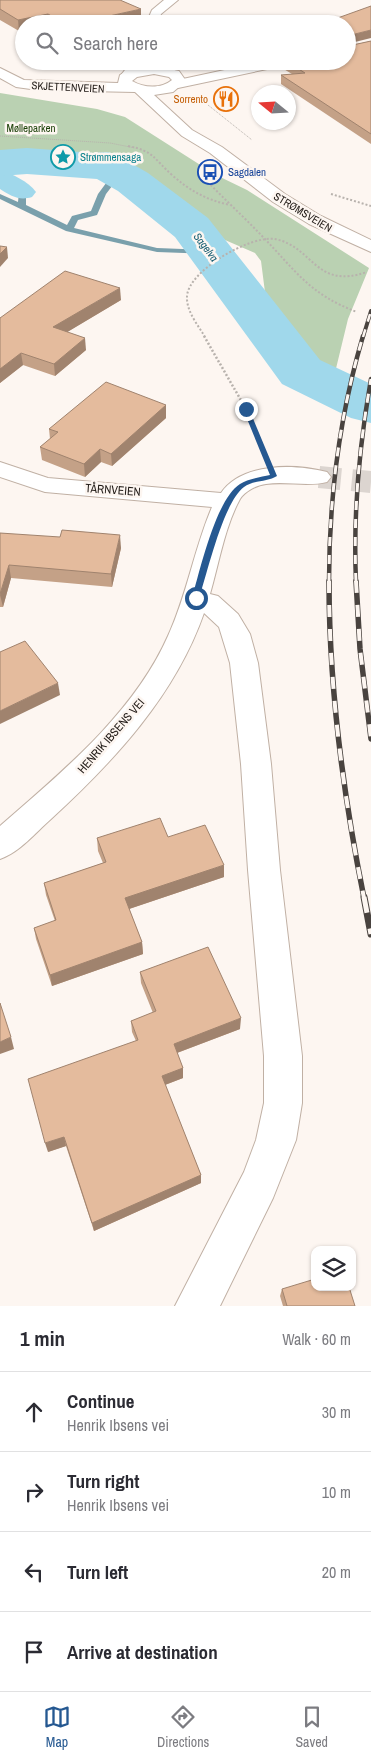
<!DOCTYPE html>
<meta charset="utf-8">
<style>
body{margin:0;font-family:"Archivo Narrow",sans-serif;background:#f2f2f3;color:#2b2b33}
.controls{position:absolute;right:15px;bottom:15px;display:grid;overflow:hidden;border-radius:10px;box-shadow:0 1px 4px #0004}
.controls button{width:45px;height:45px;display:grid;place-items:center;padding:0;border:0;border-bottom:1px solid #e1e1e2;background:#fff;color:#2b2b33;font:25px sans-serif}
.compass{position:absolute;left:251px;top:85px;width:45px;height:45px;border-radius:50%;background:#fff;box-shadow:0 1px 4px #0004;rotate:288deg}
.stop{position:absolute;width:15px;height:15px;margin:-11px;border:4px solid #255891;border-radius:50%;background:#fff}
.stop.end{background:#255891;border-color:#fff;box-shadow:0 1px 5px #0008}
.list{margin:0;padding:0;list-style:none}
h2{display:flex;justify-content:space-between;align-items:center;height:65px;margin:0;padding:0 20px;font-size:21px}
h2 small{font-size:16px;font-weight:400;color:#7c7c81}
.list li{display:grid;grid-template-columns:32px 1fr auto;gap:15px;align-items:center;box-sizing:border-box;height:80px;padding:0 20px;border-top:1px solid #e1e1e2}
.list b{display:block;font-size:19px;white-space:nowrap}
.list p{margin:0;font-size:16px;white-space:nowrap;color:#7c7c81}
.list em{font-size:16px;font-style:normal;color:#7c7c81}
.icon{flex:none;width:28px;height:28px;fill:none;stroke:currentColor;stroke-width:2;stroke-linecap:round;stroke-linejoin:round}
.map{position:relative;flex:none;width:371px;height:1306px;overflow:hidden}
.search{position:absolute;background:#fff;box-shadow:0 1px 4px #0004;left:15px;right:15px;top:15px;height:55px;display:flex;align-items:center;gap:12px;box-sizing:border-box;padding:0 18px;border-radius:28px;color:#7c7c81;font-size:19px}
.sheet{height:385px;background:#fff}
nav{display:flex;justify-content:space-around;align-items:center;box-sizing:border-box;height:70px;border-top:1px solid #e1e1e2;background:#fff;font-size:14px;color:#7c7c81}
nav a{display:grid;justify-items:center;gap:2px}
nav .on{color:#255891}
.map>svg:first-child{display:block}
.green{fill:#bad1b2}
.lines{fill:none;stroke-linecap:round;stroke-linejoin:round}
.stream{fill:#7aa0ac;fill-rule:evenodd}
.canal{fill:#a0d8eb;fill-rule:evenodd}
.river{fill:#a0d8eb;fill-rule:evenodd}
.street-tunnel{stroke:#dcd5d0;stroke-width:22;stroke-dasharray:22 11;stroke-linecap:butt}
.street-casing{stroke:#c0b0a4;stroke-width:2}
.secondary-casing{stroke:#c0b0a4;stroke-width:2}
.primary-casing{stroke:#c0b0a4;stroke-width:2}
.path-far2{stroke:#b8b2ad;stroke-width:1;stroke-dasharray:1 1;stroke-linecap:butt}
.path-far1{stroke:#b8b2ad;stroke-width:2;stroke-dasharray:2 2;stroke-linecap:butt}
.path{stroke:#b8b2ad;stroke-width:2.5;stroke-dasharray:2 2;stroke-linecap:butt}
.street{fill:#fff;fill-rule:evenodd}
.secondary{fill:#fff;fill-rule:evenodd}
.primary{fill:#fff;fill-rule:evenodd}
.rail-far3-casing{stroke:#49433f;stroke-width:4}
.rail-far2-casing{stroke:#49433f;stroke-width:4.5}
.rail-far1-casing{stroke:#49433f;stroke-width:5.5}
.rail-casing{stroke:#49433f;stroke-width:7}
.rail-far3{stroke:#fdf6f1;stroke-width:2.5;stroke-dasharray:8;stroke-linecap:butt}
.rail-far2{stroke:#fdf6f1;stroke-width:3;stroke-dasharray:9;stroke-linecap:butt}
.rail-far1{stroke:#fdf6f1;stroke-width:4;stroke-dasharray:12;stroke-linecap:butt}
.rail{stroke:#fdf6f1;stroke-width:5;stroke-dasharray:16;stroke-linecap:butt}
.wall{fill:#c4a187}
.shaded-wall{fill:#a0836e}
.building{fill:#e4bb9d;stroke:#a0836e}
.route{fill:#255891}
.labels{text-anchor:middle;stroke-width:5;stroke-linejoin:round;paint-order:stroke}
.far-street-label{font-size:11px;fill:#221c18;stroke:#fdf6f1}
.far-food-label{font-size:11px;fill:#c56008;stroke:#fdf6f1;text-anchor:end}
.far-park-label{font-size:11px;fill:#1e430b;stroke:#fdf6f1}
.far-culture-label{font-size:11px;fill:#0d838f;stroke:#fdf6f1;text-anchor:start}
.far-transit-label{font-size:11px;fill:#164399;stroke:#fdf6f1;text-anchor:start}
.far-water-label{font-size:11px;font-style:italic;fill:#196074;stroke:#fdf6f1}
.street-label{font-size:12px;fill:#221c18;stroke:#fdf6f1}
</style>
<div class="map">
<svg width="371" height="1306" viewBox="0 0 371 1306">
<rect width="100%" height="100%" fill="#fdf6f1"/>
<polygon class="green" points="0,93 97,109 125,117 216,175 247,190 369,268 348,319 332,385 266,300 261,261 255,253 225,240 210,224 195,219 160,191 149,187 134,169 135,162 122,156 110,156 109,158 43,159 0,154"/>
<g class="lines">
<polygon class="stream" points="115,171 122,173 106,194 97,215 78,220 74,228 157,248 208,250 211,250 211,254 157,252 66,231 0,199 0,194 18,202 19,192 26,190 26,205 67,225 72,216 91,211 98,194"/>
<g class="canal">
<polygon points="107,152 116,154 119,159 116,164 77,167 68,165 65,160 68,155"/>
<path d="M0,170C12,174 28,181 36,192L32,197C19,201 11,196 0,189Z"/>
</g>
<polygon class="river" points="27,148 107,154 122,158 148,173 208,218 320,360 371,384 371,423 351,418 282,384 175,237 118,191 97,179 27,174 0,176 0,150"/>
<polyline class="street-tunnel" points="319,477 371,482"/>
<defs>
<g id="street">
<polygon points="266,61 293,61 286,65 178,88 171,84 178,80"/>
<path d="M0,462L48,478L221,493C242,462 295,464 327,472L331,477L327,482C308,487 286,481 266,484C257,485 245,491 240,499C225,526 219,563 210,594L218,596L238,614L250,634L258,663L271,764L280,870L302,1056V1103L296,1140L273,1198L220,1306H175L244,1172L256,1140L264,1103V1056L248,870L241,764L230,663L219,627L204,613C175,696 114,761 51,819C35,833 20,852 0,859V826C62,772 134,713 168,636C187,595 194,549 212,507L45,492L0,477Z"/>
</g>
<g id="secondary">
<polygon points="164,0 178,0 161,14 158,24 146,24 152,10"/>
<polygon points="132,61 146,61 133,78 123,78 121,75"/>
<polygon points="159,61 173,61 175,72 173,75 163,75"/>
</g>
<path id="primary" d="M154,66L179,71L186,81L173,92L154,95L192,130L222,147L285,194L321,216L371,240V252L309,224L273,202L210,153L182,136L135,92L38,90L16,87L0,78V68L24,80L118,83L120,75L128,70ZM154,74L169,77L172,80C161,89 144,88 132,81L137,77Z"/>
</defs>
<use href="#street" class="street-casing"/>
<use href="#secondary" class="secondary-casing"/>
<use href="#primary" class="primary-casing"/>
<g class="path-far2">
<polyline points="208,105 252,140"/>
<polyline points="0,136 110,143 135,148"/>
</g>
<g class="path-far1">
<path d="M128,146C154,151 154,159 172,175C190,191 207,200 230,205"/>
<path d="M205,179C224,199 244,217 262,236C296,271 309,294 357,312"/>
<polyline points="331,194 371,206"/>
<path d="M205,337C198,325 186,311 187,296C189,270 251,235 275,239C314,247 315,290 367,272"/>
</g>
<polyline class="path" points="204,336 246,409 263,447"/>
<use href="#street" class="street"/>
<use href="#secondary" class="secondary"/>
<use href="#primary" class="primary"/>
<defs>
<polyline id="rail-far3" points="363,337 371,311"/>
<g id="rail-far2">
<path d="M329,582C329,498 339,417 363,336"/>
<path d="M356,582C353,514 359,447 371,379"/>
</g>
<g id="rail-far1">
<path d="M329,581C329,688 343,794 364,898"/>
<polyline points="356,581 360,649 371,739"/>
</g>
<polyline id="rail" points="364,897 371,934"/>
</defs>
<use href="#rail-far3" class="rail-far3-casing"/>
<use href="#rail-far2" class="rail-far2-casing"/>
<use href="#rail-far1" class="rail-far1-casing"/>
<use href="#rail" class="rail-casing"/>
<use href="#rail-far3" class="rail-far3"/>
<use href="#rail-far2" class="rail-far2"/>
<use href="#rail-far1" class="rail-far1"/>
<use href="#rail" class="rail"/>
</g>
<g class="wall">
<polygon points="0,0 141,20 125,24 24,24 19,31 0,20"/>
<polygon points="371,41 371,144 281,84 281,75 292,74 282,68 282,61 347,61 348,46"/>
<polygon points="121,300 67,332 86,350 55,376 23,365 0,383 0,318"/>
<polygon points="166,405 166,418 112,466 101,462 85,477 42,460 40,447 50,439 49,429"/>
<polygon points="0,533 121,548 112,587 11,578 3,607 0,607"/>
<polygon points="168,837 224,877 129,909 142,942 143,954 52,986 36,939 34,928 55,921 46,895 44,883 103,863 98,851 97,838"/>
<polygon points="140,972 240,1029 177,1053 183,1068 183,1078 165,1085 201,1175 201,1183 94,1231 66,1146 48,1152 136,1041 132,1032 131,1021 153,1013 141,983"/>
<polygon points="282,1289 355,1306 283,1306 280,1296"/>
</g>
<g class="shaded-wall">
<polygon points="141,9 141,20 125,24 73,24"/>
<polygon points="48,14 48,24 24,24 24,30 19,31 18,20"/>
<polygon points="371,30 371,38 347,44 347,36"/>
<polygon points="7,247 8,258 0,267 0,254"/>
<polygon points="120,288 121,300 54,340 53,327"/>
<polygon points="85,338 86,350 55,376 54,364"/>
<polygon points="21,353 23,365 0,383 0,369"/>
<polygon points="166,405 166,418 112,466 111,454"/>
<polygon points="100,449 101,462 85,477 84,464"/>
<polygon points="120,535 121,548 112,587 111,574"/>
<polygon points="9,565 11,578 3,607 0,595"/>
<polygon points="58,683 60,695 0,724 0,711"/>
<polygon points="224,865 224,877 126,910 125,898"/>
<polygon points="142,942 143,954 52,986 50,975"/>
<polygon points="241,1018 240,1029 174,1054 174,1044"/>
<polygon points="11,1037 14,1049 0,1054 0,1042"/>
<polygon points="183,1068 183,1078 162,1086 162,1076"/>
<polygon points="64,1137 66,1146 48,1152 45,1143"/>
<polygon points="201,1175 201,1183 94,1231 92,1223"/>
</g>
<g class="building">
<polygon points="0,0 120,0 141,9 73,24 65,24 48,14 18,20 0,9"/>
<polygon points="371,6 371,30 347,36 347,24 321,24"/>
<polygon points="371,41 371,134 281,75 305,73 286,61 347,61 347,45 348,46"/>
<polygon points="0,246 7,247 0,254"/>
<polygon points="65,271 120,288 53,327 85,338 54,364 21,353 0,369 0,318"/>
<polygon points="106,382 166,405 111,454 100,449 84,464 40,447 58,432 49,429"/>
<polygon points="62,530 120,535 111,574 9,565 0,594 0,533 60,537"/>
<polygon points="25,641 58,683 0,711 0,652"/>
<polygon points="160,818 168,837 205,825 224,865 125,898 142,942 50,975 34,928 56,920 44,883 106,862 97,838"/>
<polygon points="208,947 241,1018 174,1044 183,1068 162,1076 201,1175 92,1223 64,1137 45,1143 28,1079 138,1040 131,1021 156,1011 140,972"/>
<polygon points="0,1003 11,1037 0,1042"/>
<polygon points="315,1279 315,1287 349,1287 355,1306 287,1306 282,1289"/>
</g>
<path class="route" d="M246,407L249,409L277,476C268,482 253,480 244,487C223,503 208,571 199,598L196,600L192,598C200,570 216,499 240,484C247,479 261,477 270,475L243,409Z"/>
<defs>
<symbol id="restaurant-ring" viewBox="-11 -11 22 22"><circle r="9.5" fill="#fdf6f1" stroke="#e8710a" stroke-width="1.5"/><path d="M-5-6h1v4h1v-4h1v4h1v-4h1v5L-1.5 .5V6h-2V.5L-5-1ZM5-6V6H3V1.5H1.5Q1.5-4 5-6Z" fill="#e8710a"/></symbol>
<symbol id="sight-ring" viewBox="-11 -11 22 22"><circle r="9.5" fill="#fdf6f1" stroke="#0f9aa8" stroke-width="1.5"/><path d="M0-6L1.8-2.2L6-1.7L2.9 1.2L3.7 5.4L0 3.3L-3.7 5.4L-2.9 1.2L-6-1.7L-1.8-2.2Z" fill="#0f9aa8"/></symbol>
<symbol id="bus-ring" viewBox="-11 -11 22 22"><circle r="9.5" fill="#fdf6f1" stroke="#1a4fb4" stroke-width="1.5"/><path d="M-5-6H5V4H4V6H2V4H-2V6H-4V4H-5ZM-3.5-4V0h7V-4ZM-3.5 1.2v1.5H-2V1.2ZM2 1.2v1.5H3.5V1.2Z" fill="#1a4fb4"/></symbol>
</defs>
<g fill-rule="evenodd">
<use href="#restaurant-ring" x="212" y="85" width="28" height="28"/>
<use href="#sight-ring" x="49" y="143" width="28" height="28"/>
<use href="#bus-ring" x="196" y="158" width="28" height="28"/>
</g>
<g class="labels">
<g class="far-street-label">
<text transform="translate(68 87) rotate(3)" y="4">SKJETTENVEIEN</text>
<text transform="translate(303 212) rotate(31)" y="4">STRØMSVEIEN</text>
</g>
<g class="far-food-label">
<text x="208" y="103">Sorrento</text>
</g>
<g class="far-park-label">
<text x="31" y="132">Mølleparken</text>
</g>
<g class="far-culture-label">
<text x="80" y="161">Strømmensaga</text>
</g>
<g class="far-transit-label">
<text x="228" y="176">Sagdalen</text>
</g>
<g class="far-water-label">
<text transform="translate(206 247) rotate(53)" y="4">Sagelva</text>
</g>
<g class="street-label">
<text transform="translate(113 490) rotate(4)" y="4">TÅRNVEIEN</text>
<text transform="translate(111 736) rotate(-49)" y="4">HENRIK IBSENS VEI</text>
</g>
</g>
</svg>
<div class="controls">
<button><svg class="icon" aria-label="layers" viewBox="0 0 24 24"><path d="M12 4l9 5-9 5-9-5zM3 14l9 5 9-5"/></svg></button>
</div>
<svg class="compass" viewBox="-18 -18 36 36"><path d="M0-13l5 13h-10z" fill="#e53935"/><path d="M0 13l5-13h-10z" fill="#7c7c81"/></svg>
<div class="stop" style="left:196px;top:598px"></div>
<div class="stop end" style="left:246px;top:409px"></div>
<div class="search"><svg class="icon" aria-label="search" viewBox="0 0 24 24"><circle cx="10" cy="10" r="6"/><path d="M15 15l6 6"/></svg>Search here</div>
</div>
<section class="sheet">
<h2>1 min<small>Walk · 60 m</small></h2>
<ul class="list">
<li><svg class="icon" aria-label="ahead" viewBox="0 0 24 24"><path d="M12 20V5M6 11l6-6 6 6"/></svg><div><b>Continue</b><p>Henrik Ibsens vei</p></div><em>30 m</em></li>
<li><svg class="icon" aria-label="right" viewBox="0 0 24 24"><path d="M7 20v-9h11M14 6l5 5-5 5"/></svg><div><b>Turn right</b><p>Henrik Ibsens vei</p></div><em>10 m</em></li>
<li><svg class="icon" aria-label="left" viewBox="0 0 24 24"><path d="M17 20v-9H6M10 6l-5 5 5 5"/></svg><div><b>Turn left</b></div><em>20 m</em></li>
<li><svg class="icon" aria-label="arrive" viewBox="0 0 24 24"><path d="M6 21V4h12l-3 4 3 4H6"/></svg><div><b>Arrive at destination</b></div></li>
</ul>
</section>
<nav>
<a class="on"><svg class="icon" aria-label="map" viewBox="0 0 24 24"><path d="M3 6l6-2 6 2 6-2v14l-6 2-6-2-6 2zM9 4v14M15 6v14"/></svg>Map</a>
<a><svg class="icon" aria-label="directions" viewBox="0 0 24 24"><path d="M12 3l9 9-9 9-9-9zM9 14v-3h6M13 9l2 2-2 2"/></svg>Directions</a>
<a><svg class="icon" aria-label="saved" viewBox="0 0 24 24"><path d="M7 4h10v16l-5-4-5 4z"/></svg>Saved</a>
</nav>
